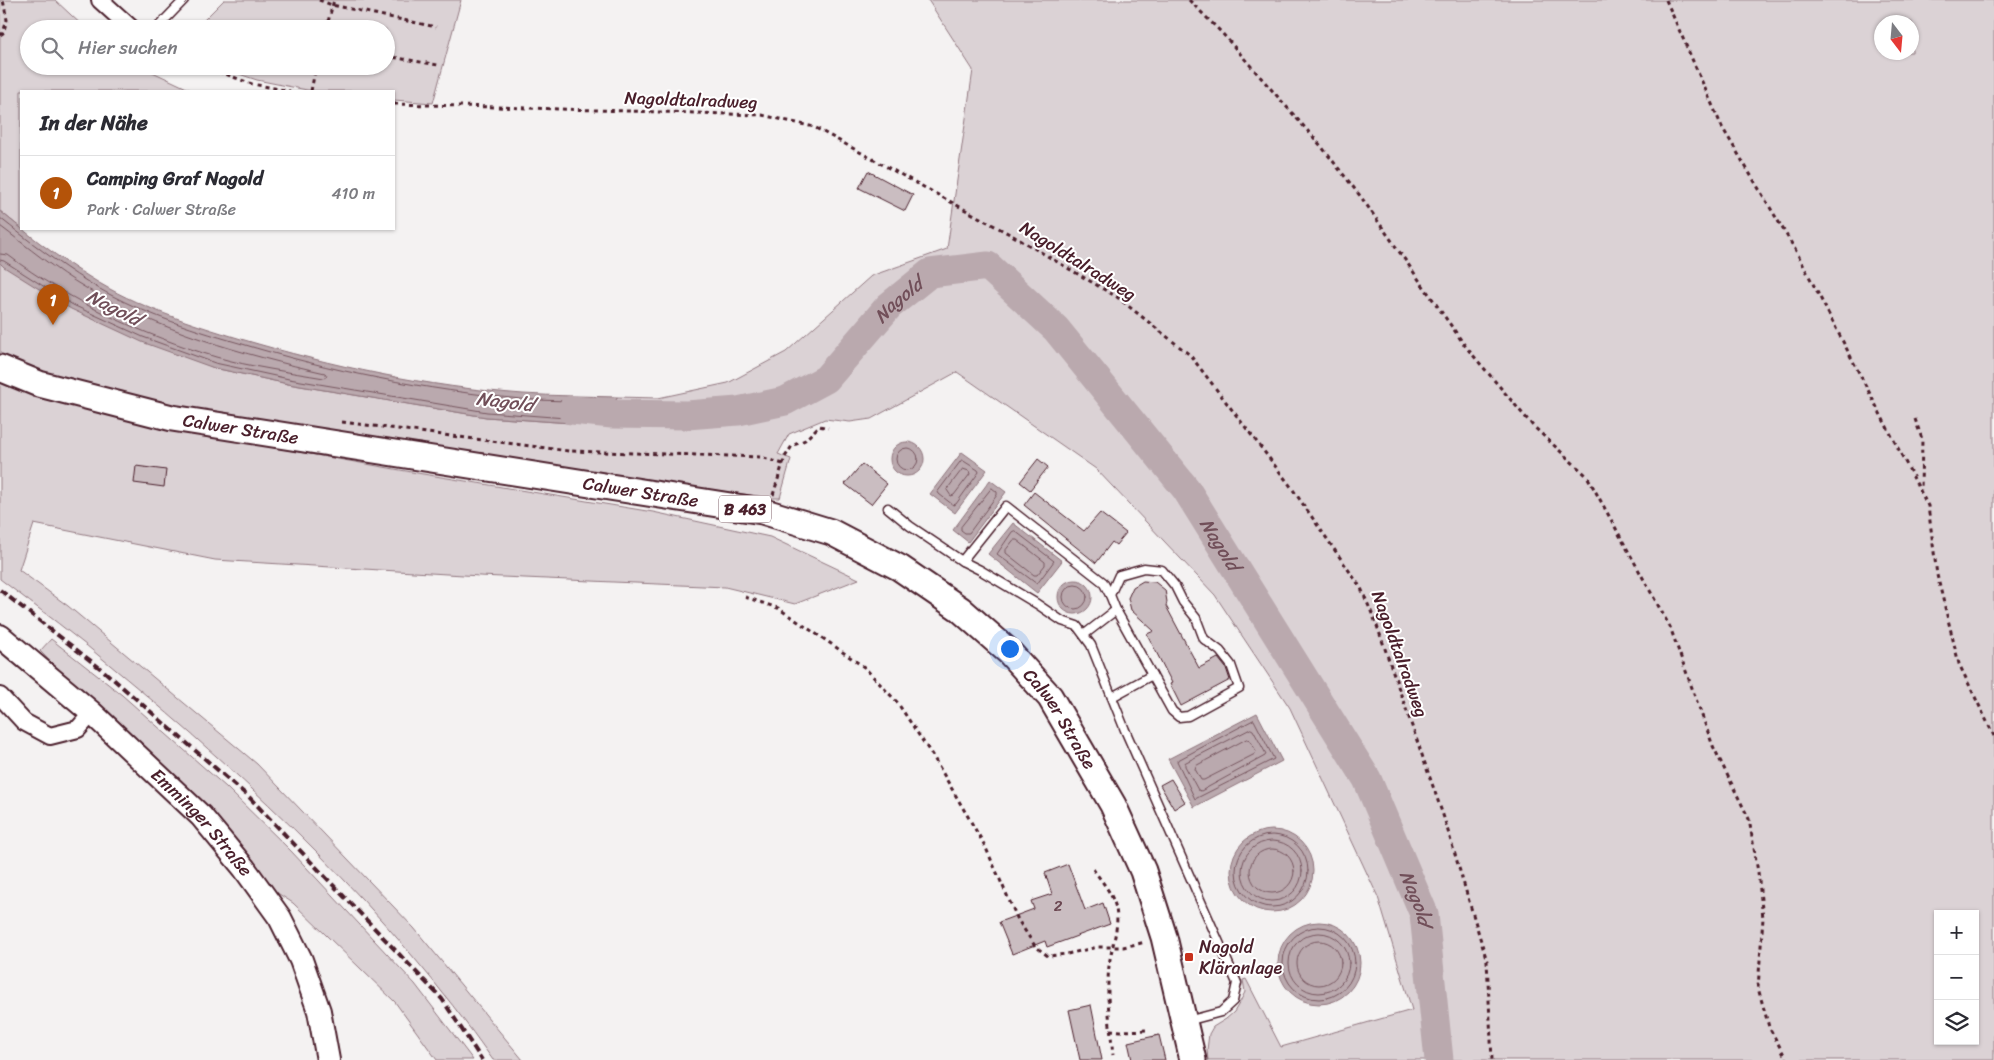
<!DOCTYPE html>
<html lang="de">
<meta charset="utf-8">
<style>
body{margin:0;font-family:Sriracha,sans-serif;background:#f2f2f3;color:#2b2b33}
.controls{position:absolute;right:15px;bottom:15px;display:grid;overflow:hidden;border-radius:0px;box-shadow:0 1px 4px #0004}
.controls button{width:45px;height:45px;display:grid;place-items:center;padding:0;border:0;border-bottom:1px solid #e1e1e2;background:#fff;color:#2b2b33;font:25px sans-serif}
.compass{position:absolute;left:1874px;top:15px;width:45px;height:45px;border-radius:50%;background:#fff;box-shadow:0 1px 4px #0004;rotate:164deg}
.you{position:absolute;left:1009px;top:648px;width:18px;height:18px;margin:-12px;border:4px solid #fff;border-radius:50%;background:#1a73e8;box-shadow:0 0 0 8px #1a73e833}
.badge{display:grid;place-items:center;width:32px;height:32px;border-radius:50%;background:#b45309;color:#fff;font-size:16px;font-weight:700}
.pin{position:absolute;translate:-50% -41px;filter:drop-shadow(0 1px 2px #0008)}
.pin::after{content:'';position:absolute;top:26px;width:18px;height:15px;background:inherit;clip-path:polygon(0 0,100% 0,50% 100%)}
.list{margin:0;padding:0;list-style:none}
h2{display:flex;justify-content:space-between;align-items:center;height:65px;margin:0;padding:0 20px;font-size:21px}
h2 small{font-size:16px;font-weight:400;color:#7c7c81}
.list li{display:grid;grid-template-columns:32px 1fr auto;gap:15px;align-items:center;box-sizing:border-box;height:75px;padding:0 20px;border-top:1px solid #e1e1e2}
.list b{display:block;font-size:19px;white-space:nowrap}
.list p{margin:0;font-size:16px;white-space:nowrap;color:#7c7c81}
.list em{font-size:16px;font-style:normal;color:#7c7c81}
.icon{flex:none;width:28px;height:28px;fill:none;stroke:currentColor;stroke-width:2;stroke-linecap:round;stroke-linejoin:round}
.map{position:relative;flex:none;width:1994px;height:1060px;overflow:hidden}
.search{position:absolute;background:#fff;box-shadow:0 1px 4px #0004;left:20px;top:20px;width:375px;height:55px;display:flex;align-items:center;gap:12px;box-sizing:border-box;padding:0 18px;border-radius:28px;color:#7c7c81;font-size:19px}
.panel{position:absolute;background:#fff;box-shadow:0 1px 4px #0004;left:20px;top:90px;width:375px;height:140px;border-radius:0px}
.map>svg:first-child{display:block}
.green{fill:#dbd2d5;stroke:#927880;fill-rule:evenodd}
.water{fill:#baa9ae;stroke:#8d727a}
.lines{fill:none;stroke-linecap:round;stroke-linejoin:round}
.shore{stroke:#77565f;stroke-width:1}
.river{stroke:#baa9ae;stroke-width:29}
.building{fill:#cabdc1;stroke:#4a1f2b}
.lane-casing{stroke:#4a1f2b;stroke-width:11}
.street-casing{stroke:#4a1f2b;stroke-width:20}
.secondary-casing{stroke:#4a1f2b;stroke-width:26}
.primary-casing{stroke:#4a1f2b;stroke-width:29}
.path{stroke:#4a1f2b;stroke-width:3;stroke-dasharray:4 4;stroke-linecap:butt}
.lane{stroke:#fff;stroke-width:8}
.street{stroke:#fff;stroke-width:16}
.secondary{stroke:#fff;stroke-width:22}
.primary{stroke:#fff;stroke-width:25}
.rail{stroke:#4a1f2b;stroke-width:4;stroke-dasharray:8 4;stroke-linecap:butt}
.poi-dot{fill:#c8321e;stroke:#fff;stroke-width:2}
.labels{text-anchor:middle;stroke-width:4;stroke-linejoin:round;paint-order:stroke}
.number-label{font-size:15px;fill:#6a4650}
.shield{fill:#fff;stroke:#80626b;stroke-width:1}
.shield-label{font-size:16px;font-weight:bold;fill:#4a1f2b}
.street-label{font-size:18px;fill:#4a1f2b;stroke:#fff}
.poi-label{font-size:18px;fill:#4a1f2b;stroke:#fff;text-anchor:start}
.water-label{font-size:19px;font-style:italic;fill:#714f59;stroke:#fff}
</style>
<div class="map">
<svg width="1994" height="1060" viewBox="0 0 1994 1060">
<rect width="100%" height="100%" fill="#f4f2f2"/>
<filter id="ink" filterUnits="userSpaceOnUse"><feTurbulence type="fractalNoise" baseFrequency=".02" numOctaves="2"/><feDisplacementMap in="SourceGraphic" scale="10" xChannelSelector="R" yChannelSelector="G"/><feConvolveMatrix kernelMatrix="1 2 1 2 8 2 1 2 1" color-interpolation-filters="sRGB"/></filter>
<g filter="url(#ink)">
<g class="green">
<polygon points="0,0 55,0 86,29 29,29 29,66 140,66 193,91 21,91 21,228 0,211"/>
<polygon points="224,0 461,0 433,103 394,100 394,91 312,91 257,80 215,66 386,66 386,29 195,29"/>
<path d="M928,0H1994V1060H1208L1207,1050L1209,1034L1213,1027L1226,1019L1234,1012L1240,1002L1245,992L1243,980L1246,979L1281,1047L1412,1010L1378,897L1290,708L1215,595L1096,469L957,372L871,419L850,422L825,419L789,434L778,454L791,459L780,498H772L362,441L123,395L41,371L0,356V263L214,368L288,384L486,417L612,426L617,397L658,398L728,383L786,352L871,276L947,249L973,70ZM1882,22H1912V52H1882ZM1938,914H1975V1041H1938Z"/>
<path d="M0,377L163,428L417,473L653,512L770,537L859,579L795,604L725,587L480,576L215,560L34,524L19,570L68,606L257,764L414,928L523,1060H493C390,913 254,784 116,670C79,638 39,609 0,579Z"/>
<polygon points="51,639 122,695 226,787 291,851 415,984 473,1060 437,1060 395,1002 293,903 268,887 40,651"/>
</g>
<g class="water">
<path d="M0,211C29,235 58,258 91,278C137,307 189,323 241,339C332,366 427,387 523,394C554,396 586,396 617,397L612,414L613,426L486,417L288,384L214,368L142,342L71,309L4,267L0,263Z"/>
<circle cx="907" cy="459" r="17"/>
<polygon points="962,452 987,470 955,513 930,494"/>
<polygon points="990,480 1006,492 968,542 953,530"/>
<polygon points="1013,523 1062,561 1037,593 988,554"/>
<circle cx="1075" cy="597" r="17"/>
<polygon points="1257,713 1282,761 1194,807 1168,759"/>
<circle cx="1272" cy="871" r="41"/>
<circle cx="1319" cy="963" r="41"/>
</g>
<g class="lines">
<g class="shore">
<path d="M0,218C28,240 57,263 88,282C135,311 187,328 239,343C331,371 425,390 521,399C549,401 579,401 608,402L610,404L607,419L605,421L487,412L289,379L215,363L143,337L73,305L4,261L0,260"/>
<path d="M0,226C28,247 55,270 86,288C157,330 245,355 325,373L327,376L324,378C289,372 251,367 216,357C143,335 68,301 8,255L0,254"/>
<polygon points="566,407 599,408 601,411 599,414 567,412 565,410"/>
<circle cx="907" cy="459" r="11"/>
<polygon points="962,460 978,470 979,472 956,504 953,505 939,494 938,492"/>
<polygon points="963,469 969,471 970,474 954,495 951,496 947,490"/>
<polygon points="992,488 997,492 997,495 969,533 965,533 961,530 961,527"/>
<polygon points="1015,531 1054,561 1037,584 997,554 1012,532"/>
<polygon points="1014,540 1017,540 1045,562 1045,565 1037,575 1034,575 1006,553 1006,550"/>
<circle cx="1075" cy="597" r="12"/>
<polygon points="1254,720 1274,759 1195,799 1177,761"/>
<polygon points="1251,729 1253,730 1266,754 1265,756 1201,791 1198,790 1185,766 1185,763"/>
<polygon points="1247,739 1250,740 1256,751 1255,754 1204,780 1201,780 1195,769 1196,766"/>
<circle cx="1272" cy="871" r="36"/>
<circle cx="1272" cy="871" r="30"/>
<circle cx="1272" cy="871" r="22"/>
<circle cx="1319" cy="963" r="36"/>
<circle cx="1319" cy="963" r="30"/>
<circle cx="1319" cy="963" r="22"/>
</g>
<path class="river" id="s1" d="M572,410L612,414L687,415L738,411L785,401L826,379L889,306L930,273L988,266L1056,329L1186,489L1367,779L1424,914L1439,1060"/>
</g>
<g class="building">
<polygon points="868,171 913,195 905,211 859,188"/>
<polygon points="1038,459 1048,467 1030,490 1020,482"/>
<polygon points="862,464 887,484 871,504 845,484"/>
<polygon points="136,466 166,470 164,487 134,483"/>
<polygon points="1034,492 1084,531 1100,513 1126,533 1116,545 1112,542 1096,563 1024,505"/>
<polygon points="1143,581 1155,582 1165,590 1167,602 1166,606 1199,668 1218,658 1226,668 1230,680 1181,706 1170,684 1172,683 1147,634 1154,631 1131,610 1128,598 1133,587"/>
<polygon points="1171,779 1185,802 1174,809 1160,785"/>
<polygon points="1068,864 1085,910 1103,903 1110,924 1047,947 1045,941 1012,954 999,922 1034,909 1031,901 1052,894 1045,873"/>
<polygon points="1091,1005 1102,1060 1080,1060 1069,1010"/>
<polygon points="1159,1035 1165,1060 1132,1060 1128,1042"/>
</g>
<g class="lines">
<defs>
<g id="lane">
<polyline points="156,29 184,0"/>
<polyline points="888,508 910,526 962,561 980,570 1037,604 1062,621 1077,626 1091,645 1125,730 1237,983 1233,1001 1221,1012 1187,1021"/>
<polyline points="962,561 1006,506 1103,582 1110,595"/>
<polygon points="1144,568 1162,570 1175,586 1183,602 1196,618 1204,639 1220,651 1231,665 1239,688 1188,716 1179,717 1172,711 1116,610 1110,595 1119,575"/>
<polyline points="1085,634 1116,610"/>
<polyline points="1112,697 1152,675"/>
</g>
<g id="street">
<polyline points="100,0 132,29"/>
<polyline points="0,696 24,722 50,736 78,729 92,713"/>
</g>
<g id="secondary">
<path id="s2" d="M0,636L92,713L201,816L244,868L280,918L301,960L319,1011L328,1060"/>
</g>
<g id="primary">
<path id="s3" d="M0,368L39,384L172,418L762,511L831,532L900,568L960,609L1009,652L1050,697L1113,805L1143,871L1164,937L1193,1060"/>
</g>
</defs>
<use href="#lane" class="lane-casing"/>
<use href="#street" class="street-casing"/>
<use href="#secondary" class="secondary-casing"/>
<use href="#primary" class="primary-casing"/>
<g class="path">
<polyline points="319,0 332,5 436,27"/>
<polyline points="1189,0 1221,32 1321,146 1361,197 1466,347 1533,426 1587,476 1670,627 1713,746 1749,819 1758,872 1763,918 1758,988 1769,1027 1787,1060"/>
<polyline points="1666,0 1722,127 1796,251 1928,506 1937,575 1959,664 1994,736"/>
<polyline points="326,29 334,0"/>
<polyline points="0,35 3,33 7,20 3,0"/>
<polyline points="386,56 438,65"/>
<polyline points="204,66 252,84 290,91"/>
<polyline points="311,91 316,66"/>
<polyline points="394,104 762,115 814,127 1015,237 1117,297 1190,355 1289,484 1361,588 1376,623 1444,818 1487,961 1492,1060"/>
<polyline points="1915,419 1922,439 1921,490"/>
<polyline points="342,422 569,451 761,457 783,464"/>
<polyline points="773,495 785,457 792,446 805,440 819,426 828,428"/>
<polyline points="745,597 778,608 837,648 864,667 897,702 934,758 985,846 1018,920 1035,946 1048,956 1067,954 1098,947 1123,947 1146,942"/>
<path d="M1093,869C1101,880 1111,892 1115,905C1121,925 1111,947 1109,966C1106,995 1110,1026 1113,1055"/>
<polyline points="1110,1030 1121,1031 1149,1030"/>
</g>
<use href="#lane" class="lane"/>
<use href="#street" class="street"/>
<use href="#secondary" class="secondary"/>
<use href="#primary" class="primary"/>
<polyline class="rail" points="0,590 105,672 250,798 442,999 482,1060"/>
</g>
</g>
<rect class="poi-dot" x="1184" y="952" width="10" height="10" rx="2.5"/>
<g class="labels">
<g class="number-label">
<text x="1058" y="911">2</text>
</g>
<rect class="shield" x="719" y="495.5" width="52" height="27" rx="4"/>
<g class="shield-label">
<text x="745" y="515">B 463</text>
</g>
<g class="street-label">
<text transform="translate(691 100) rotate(2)" y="6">Nagoldtalradweg</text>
<text transform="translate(1078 261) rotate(32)" y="6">Nagoldtalradweg</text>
<text dy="6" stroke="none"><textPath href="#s3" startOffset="249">Calwer Straße</textPath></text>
<text dy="6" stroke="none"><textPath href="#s3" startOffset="654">Calwer Straße</textPath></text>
<text transform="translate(1400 654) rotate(70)" y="6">Nagoldtalradweg</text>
<text dy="6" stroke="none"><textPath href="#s3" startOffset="1149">Calwer Straße</textPath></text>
<text dy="6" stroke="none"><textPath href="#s2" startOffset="275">Emminger Straße</textPath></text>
</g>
<g class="poi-label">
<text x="1199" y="953">Nagold<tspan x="1199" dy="21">Kläranlage</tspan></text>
</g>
<g class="water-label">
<text dy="7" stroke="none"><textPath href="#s1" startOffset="368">Nagold</textPath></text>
<text transform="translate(114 307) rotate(27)" y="7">Nagold</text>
<text transform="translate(505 401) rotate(7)" y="7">Nagold</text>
<text dy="7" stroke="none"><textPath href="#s1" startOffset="832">Nagold</textPath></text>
<text dy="7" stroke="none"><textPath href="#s1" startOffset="1238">Nagold</textPath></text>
</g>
</g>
</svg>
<div class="controls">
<button>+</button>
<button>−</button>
<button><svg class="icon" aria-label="layers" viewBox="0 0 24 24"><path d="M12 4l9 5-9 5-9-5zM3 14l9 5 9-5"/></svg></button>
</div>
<svg class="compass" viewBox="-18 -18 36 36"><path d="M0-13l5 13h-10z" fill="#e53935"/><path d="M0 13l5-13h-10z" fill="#7c7c81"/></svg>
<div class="you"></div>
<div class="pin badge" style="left:53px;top:325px">1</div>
<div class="search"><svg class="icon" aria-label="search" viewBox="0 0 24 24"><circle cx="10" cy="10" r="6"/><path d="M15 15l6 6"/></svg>Hier suchen</div>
<section class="panel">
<h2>In der Nähe<small></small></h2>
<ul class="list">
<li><span class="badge">1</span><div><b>Camping Graf Nagold</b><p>Park · Calwer Straße</p></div><em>410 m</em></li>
</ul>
</section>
</div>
